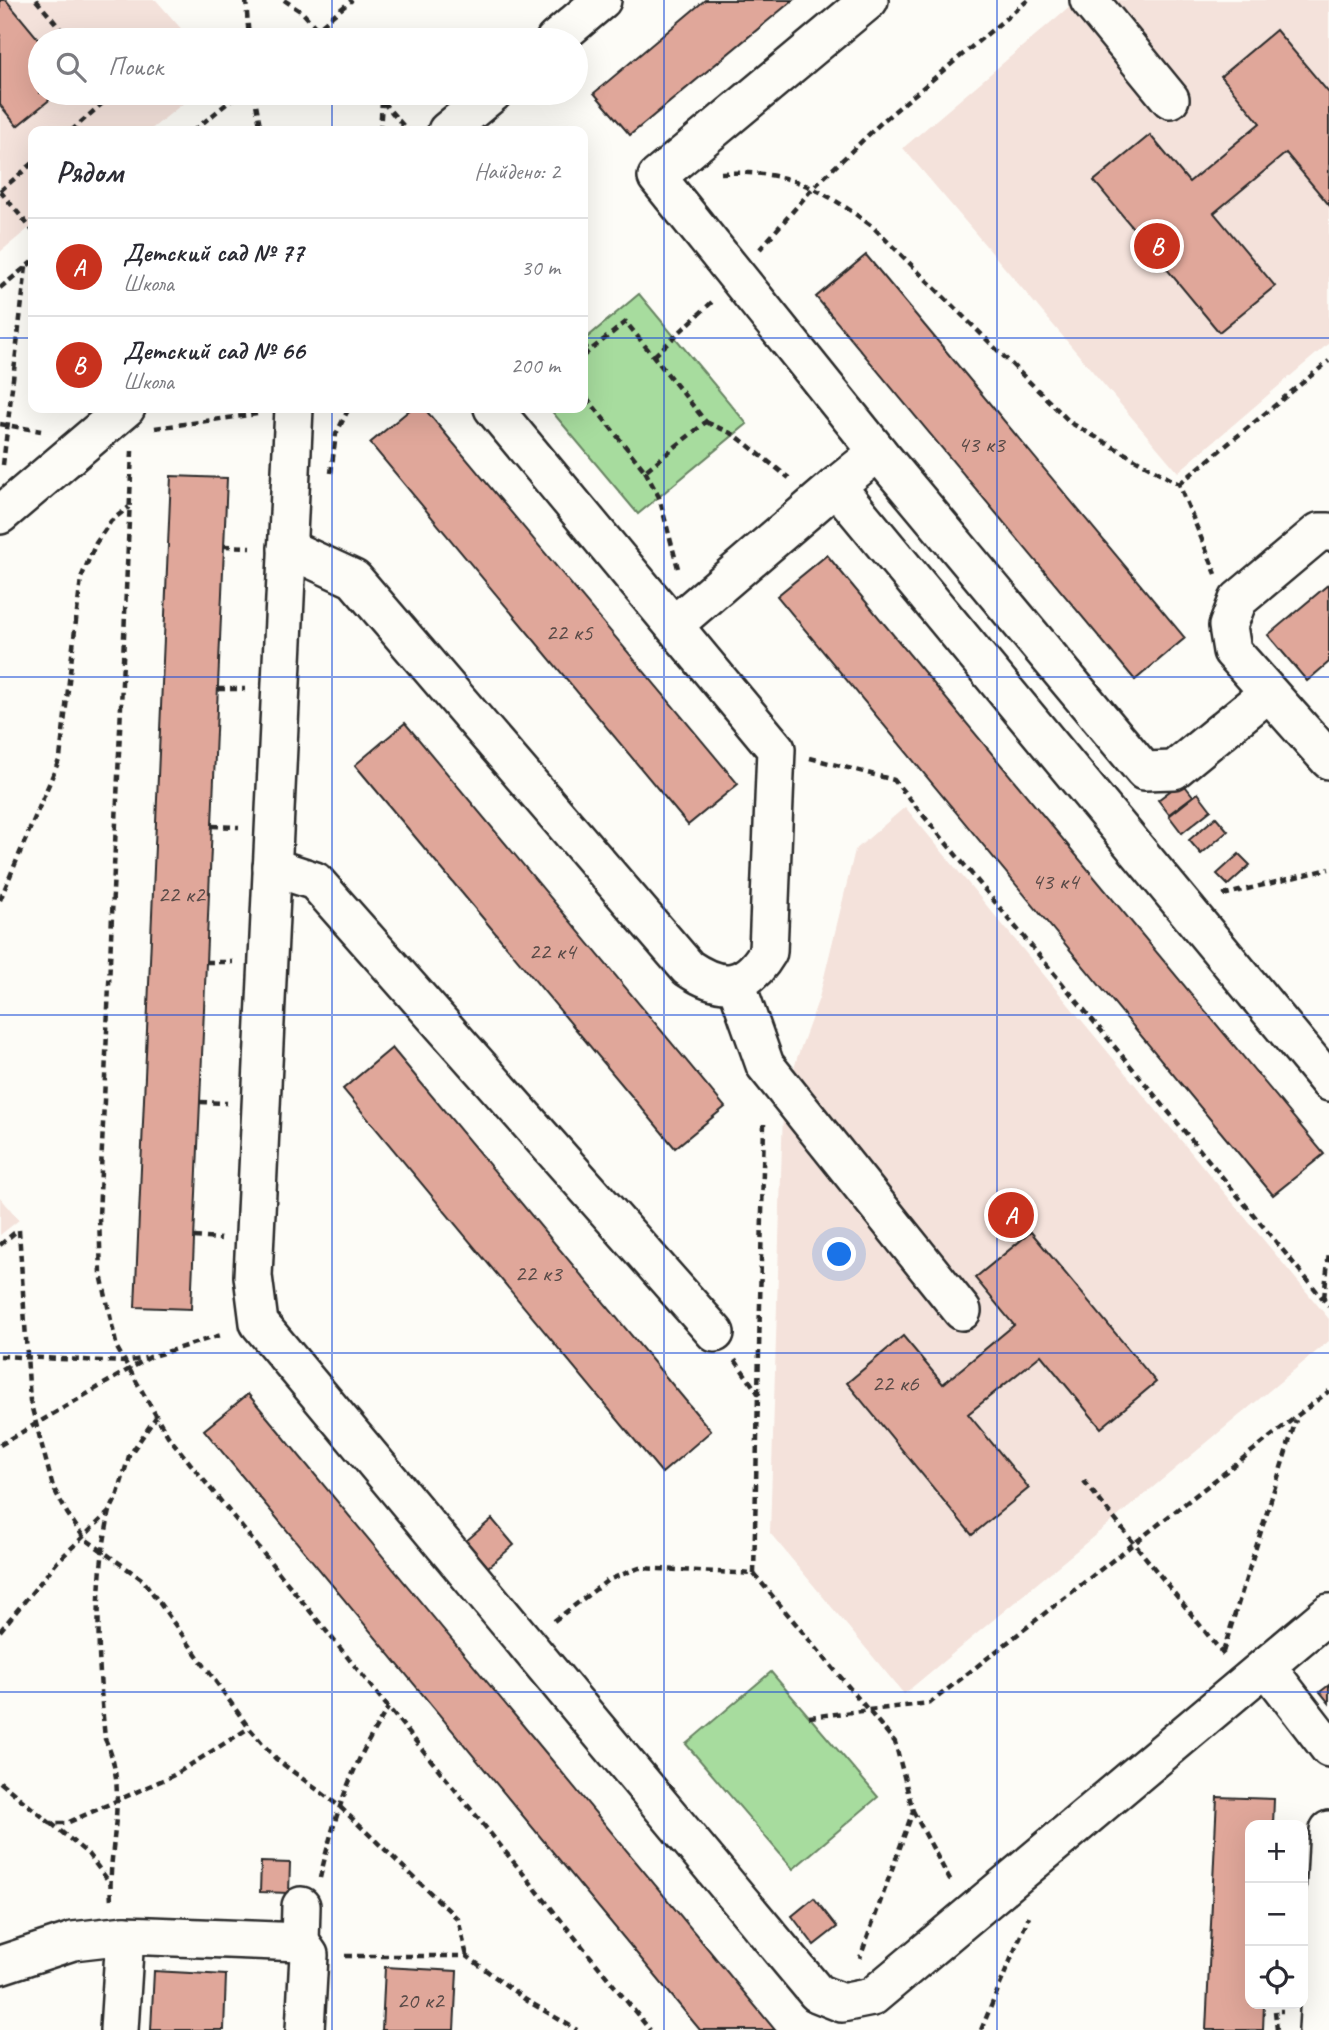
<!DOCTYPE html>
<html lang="ru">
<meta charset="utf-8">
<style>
body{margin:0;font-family:Caveat,sans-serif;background:#f2f2f3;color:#2b2b33}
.controls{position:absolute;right:21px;bottom:21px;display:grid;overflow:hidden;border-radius:14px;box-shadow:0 7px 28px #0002}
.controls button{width:63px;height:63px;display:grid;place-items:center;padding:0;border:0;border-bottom:2px solid #e1e1e2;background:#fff;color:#2b2b33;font:35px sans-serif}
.you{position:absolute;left:840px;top:1255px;width:24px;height:24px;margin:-18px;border:5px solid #fff;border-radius:50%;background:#1a73e8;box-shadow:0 0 0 10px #1a73e833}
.badge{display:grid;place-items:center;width:46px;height:46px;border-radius:50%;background:#c8321e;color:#fff;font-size:23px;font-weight:700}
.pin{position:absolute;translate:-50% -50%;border:4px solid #fff;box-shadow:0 2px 7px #0006}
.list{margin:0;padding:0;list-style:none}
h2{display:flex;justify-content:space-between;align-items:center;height:91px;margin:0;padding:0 28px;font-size:30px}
h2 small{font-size:23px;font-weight:400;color:#7c7c81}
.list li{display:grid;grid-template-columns:46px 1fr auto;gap:21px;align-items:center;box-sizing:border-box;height:98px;padding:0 28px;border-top:2px solid #e1e1e2}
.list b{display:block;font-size:26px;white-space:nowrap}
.list p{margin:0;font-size:23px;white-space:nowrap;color:#7c7c81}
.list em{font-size:23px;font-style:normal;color:#7c7c81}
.icon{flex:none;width:38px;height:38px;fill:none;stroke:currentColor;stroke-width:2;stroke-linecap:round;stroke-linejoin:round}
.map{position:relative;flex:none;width:1329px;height:2030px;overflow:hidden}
.search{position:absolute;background:#fff;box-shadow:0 7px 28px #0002;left:28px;top:28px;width:560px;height:77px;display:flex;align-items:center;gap:18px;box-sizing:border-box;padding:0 24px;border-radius:38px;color:#7c7c81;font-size:26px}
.panel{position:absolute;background:#fff;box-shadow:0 7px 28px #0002;left:28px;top:126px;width:560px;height:287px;border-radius:14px}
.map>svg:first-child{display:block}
.built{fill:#f4e2db}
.green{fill:#a7dc9e;stroke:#698464;stroke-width:2}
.building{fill:#e0a79a;stroke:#2b2b2b;stroke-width:2}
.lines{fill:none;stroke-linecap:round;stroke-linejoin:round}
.minor-casing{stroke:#2b2b2b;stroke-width:42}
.path{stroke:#2b2b2b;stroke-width:4.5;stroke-dasharray:7 5;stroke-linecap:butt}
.minor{stroke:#fdfcf7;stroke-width:37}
.grid{fill:none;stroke:#1d4ed8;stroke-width:2;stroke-opacity:0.55}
.labels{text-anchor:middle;stroke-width:5;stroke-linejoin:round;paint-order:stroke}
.number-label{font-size:24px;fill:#584a47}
</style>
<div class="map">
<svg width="1329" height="2030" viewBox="0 0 1329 2030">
<rect width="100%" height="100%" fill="#fdfcf7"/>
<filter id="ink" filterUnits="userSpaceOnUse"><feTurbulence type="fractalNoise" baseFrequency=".0143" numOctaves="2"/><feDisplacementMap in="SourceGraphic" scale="14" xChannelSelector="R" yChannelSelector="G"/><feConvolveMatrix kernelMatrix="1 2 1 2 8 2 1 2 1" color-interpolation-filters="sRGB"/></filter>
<g filter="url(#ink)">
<g class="built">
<polygon points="0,0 156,0 191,40 40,40 40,93 196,93 149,131 33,131 33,225 0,252"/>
<polygon points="1077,0 1329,0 1329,343 1178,472 903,148"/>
<polygon points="905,807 1329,1319 1329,1341 904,1694 770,1533 783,1110 797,1058 819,998 855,850"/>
<polygon points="0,1197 19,1220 0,1235"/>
</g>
<g class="green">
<polygon points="639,294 747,424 638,514 549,408 583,408 583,341"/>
<polygon points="771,1672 878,1797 793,1869 686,1744"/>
</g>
<g class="building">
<polygon points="0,0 6,0 40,41 40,93 58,93 17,126 0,105"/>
<polygon points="705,0 793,0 630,135 594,93"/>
<polygon points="1276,30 1329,93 1329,205 1286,153 1214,213 1275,286 1219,332 1094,181 1150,135 1189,182 1260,123 1221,76"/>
<polygon points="866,255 1185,638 1135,680 816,297"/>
<polygon points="412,408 424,408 738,784 688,825 370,443"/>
<polygon points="171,476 227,478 191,1309 135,1307"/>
<polygon points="827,555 1324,1154 1273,1195 777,596"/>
<polygon points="1329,584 1329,662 1307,681 1268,635"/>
<polygon points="405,723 725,1107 675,1148 355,765"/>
<polygon points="1182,782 1193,796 1169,814 1158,800"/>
<polygon points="1198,793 1211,810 1182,833 1169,816"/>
<polygon points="1216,817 1228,831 1201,854 1189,840"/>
<polygon points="1239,854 1250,865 1228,885 1217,874"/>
<polygon points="392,1048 711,1431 662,1473 343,1089"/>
<polygon points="1031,1232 1156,1382 1101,1428 1041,1355 968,1414 1029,1488 972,1535 847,1383 903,1336 943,1384 1014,1325 975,1278"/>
<polygon points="248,1394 546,1753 775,2030 700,2030 204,1430"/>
<polygon points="492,1519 514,1545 488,1567 466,1541"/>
<polygon points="1329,1685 1329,1703 1320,1692"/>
<polygon points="1217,1797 1274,1799 1273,1825 1250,1825 1250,2004 1264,2004 1263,2030 1206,2030"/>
<polygon points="261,1862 290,1863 289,1893 260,1892"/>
<polygon points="814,1898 837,1927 814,1945 792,1916"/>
<polygon points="385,1967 457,1971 454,2030 382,2030"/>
<polygon points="154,1971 226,1975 224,2030 151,2030"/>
</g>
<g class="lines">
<defs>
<g id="minor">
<polyline points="869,0 657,177 878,452 1144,771 1174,770 1268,693"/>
<polyline points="1089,0 1170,99"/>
<polyline points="555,40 602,0"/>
<polyline points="447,131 493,93"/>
<polyline points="294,408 253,1276 259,1323 817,1993 842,2003 872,1997 1329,1613"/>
<polyline points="878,452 836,486 1329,1082"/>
<polyline points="0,515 126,408"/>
<polyline points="1329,532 1319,532 1238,600 1228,626 1232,651 1329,760"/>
<path d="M287,548L354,579L688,968C722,991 746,989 768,952L776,749L493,408"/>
<polyline points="674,625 836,486"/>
<polyline points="272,867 315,881 715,1333"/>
<polyline points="736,983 765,1065 962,1311"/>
<polyline points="1266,1666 1329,1748"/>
<polyline points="300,1942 309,1955 305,2030"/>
<polyline points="0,1965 73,1941 125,1935 300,1942 301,1906"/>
<polyline points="119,2030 125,1935"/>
<polyline points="1318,2030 1329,1830"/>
</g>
</defs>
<use href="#minor" class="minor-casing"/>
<g class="path">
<polyline points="36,0 70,40"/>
<polyline points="246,0 249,40"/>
<polyline points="284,0 303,13 327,40"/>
<polyline points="303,40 352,0"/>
<polyline points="254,93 261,131"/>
<polyline points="375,93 408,131"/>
<polyline points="71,131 114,93"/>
<polyline points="193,131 240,93"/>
<polyline points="380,131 382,102"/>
<path d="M721,173C788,170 820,187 873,227L1071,423L1179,484L1216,574"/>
<polyline points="0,191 33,231"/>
<polyline points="0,191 33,163"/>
<polyline points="760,249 813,188 884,120 1028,0"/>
<polyline points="0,288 33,261"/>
<polyline points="583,343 589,351"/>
<polyline points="583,356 626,322 706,422 645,471 583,393"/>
<polyline points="654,356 712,302"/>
<polyline points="706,422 735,435 789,478"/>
<polyline points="0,424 41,431"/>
<polyline points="155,428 257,414"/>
<polyline points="132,451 99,1217 101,1274 117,1348 168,1436 650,2030"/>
<polyline points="3,465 26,267"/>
<polyline points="645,471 659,497 679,572"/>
<polyline points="331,473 336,434 349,408"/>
<polyline points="1179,484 1329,361"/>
<polyline points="224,546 251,547"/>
<polyline points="218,689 245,689"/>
<polyline points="810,758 894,780 1329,1306"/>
<polyline points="212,826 239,827"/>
<polyline points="1223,895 1329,869"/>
<polyline points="0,900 60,758 81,578 96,543 111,521 129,507"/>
<polyline points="206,962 233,962"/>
<polyline points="200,1102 227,1103"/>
<polyline points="19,1230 30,1401 53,1487 67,1513 84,1538 143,1580 249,1728 276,1759 339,1806 458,1919 467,1956"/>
<polyline points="194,1237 221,1239"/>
<polyline points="0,1245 18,1230"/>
<polyline points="1324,1298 1329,1252"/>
<polyline points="0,1356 124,1362 146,1358"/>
<polyline points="735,1360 760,1396"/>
<polyline points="0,1445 150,1357 224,1334"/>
<polyline points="1084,1481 1224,1655"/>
<path d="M110,1511C93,1585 98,1663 105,1739C130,1790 107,1847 111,1901"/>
<polyline points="754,1574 764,1124"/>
<polyline points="554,1621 608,1580 639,1568 754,1574 895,1742 913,1811 860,1958"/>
<polyline points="0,1631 58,1561 110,1511 118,1494 129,1456 156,1417"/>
<polyline points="1223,1652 1296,1420"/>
<polyline points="809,1717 930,1703 1329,1391"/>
<polyline points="0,1782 50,1823 67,1823 174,1775 249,1728"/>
<polyline points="913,1811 952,1884"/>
<polyline points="51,1823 88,1854 110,1883"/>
<path d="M320,1878C335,1813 352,1764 388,1708"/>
<polyline points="345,1956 467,1956 526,2000 577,2030"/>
<polyline points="981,2030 1029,1916"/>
<polyline points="1277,2030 1275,2011 1283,2011"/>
</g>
<use href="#minor" class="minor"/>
</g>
</g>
<path class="grid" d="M332,0V40M664,0V2030M997,0V2030M332,93V131M0,338H33M583,338H1329M332,408V2030M0,677H1329M0,1015H1329M0,1353H1329M0,1692H1329"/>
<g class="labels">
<g class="number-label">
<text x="981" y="452">43 к3</text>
<text x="569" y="640">22 к5</text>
<text x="1055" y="889">43 к4</text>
<text x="181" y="902">22 к2</text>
<text x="552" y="959">22 к4</text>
<text x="538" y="1281">22 к3</text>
<text x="895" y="1391">22 к6</text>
<text x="420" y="2008">20 к2</text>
</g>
</g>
</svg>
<div class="controls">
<button>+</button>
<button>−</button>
<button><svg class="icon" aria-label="locate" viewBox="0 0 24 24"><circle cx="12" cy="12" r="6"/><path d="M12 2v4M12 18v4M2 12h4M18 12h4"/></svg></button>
</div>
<div class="you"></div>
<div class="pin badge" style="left:1011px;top:1215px">A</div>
<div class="pin badge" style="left:1157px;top:246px">B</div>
<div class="search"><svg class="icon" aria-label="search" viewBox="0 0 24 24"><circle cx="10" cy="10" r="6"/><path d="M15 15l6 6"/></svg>Поиск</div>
<section class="panel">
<h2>Рядом<small>Найдено: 2</small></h2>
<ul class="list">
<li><span class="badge">A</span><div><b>Детский сад № 77</b><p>Школа</p></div><em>30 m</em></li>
<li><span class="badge">B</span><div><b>Детский сад № 66</b><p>Школа</p></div><em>200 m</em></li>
</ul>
</section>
</div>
